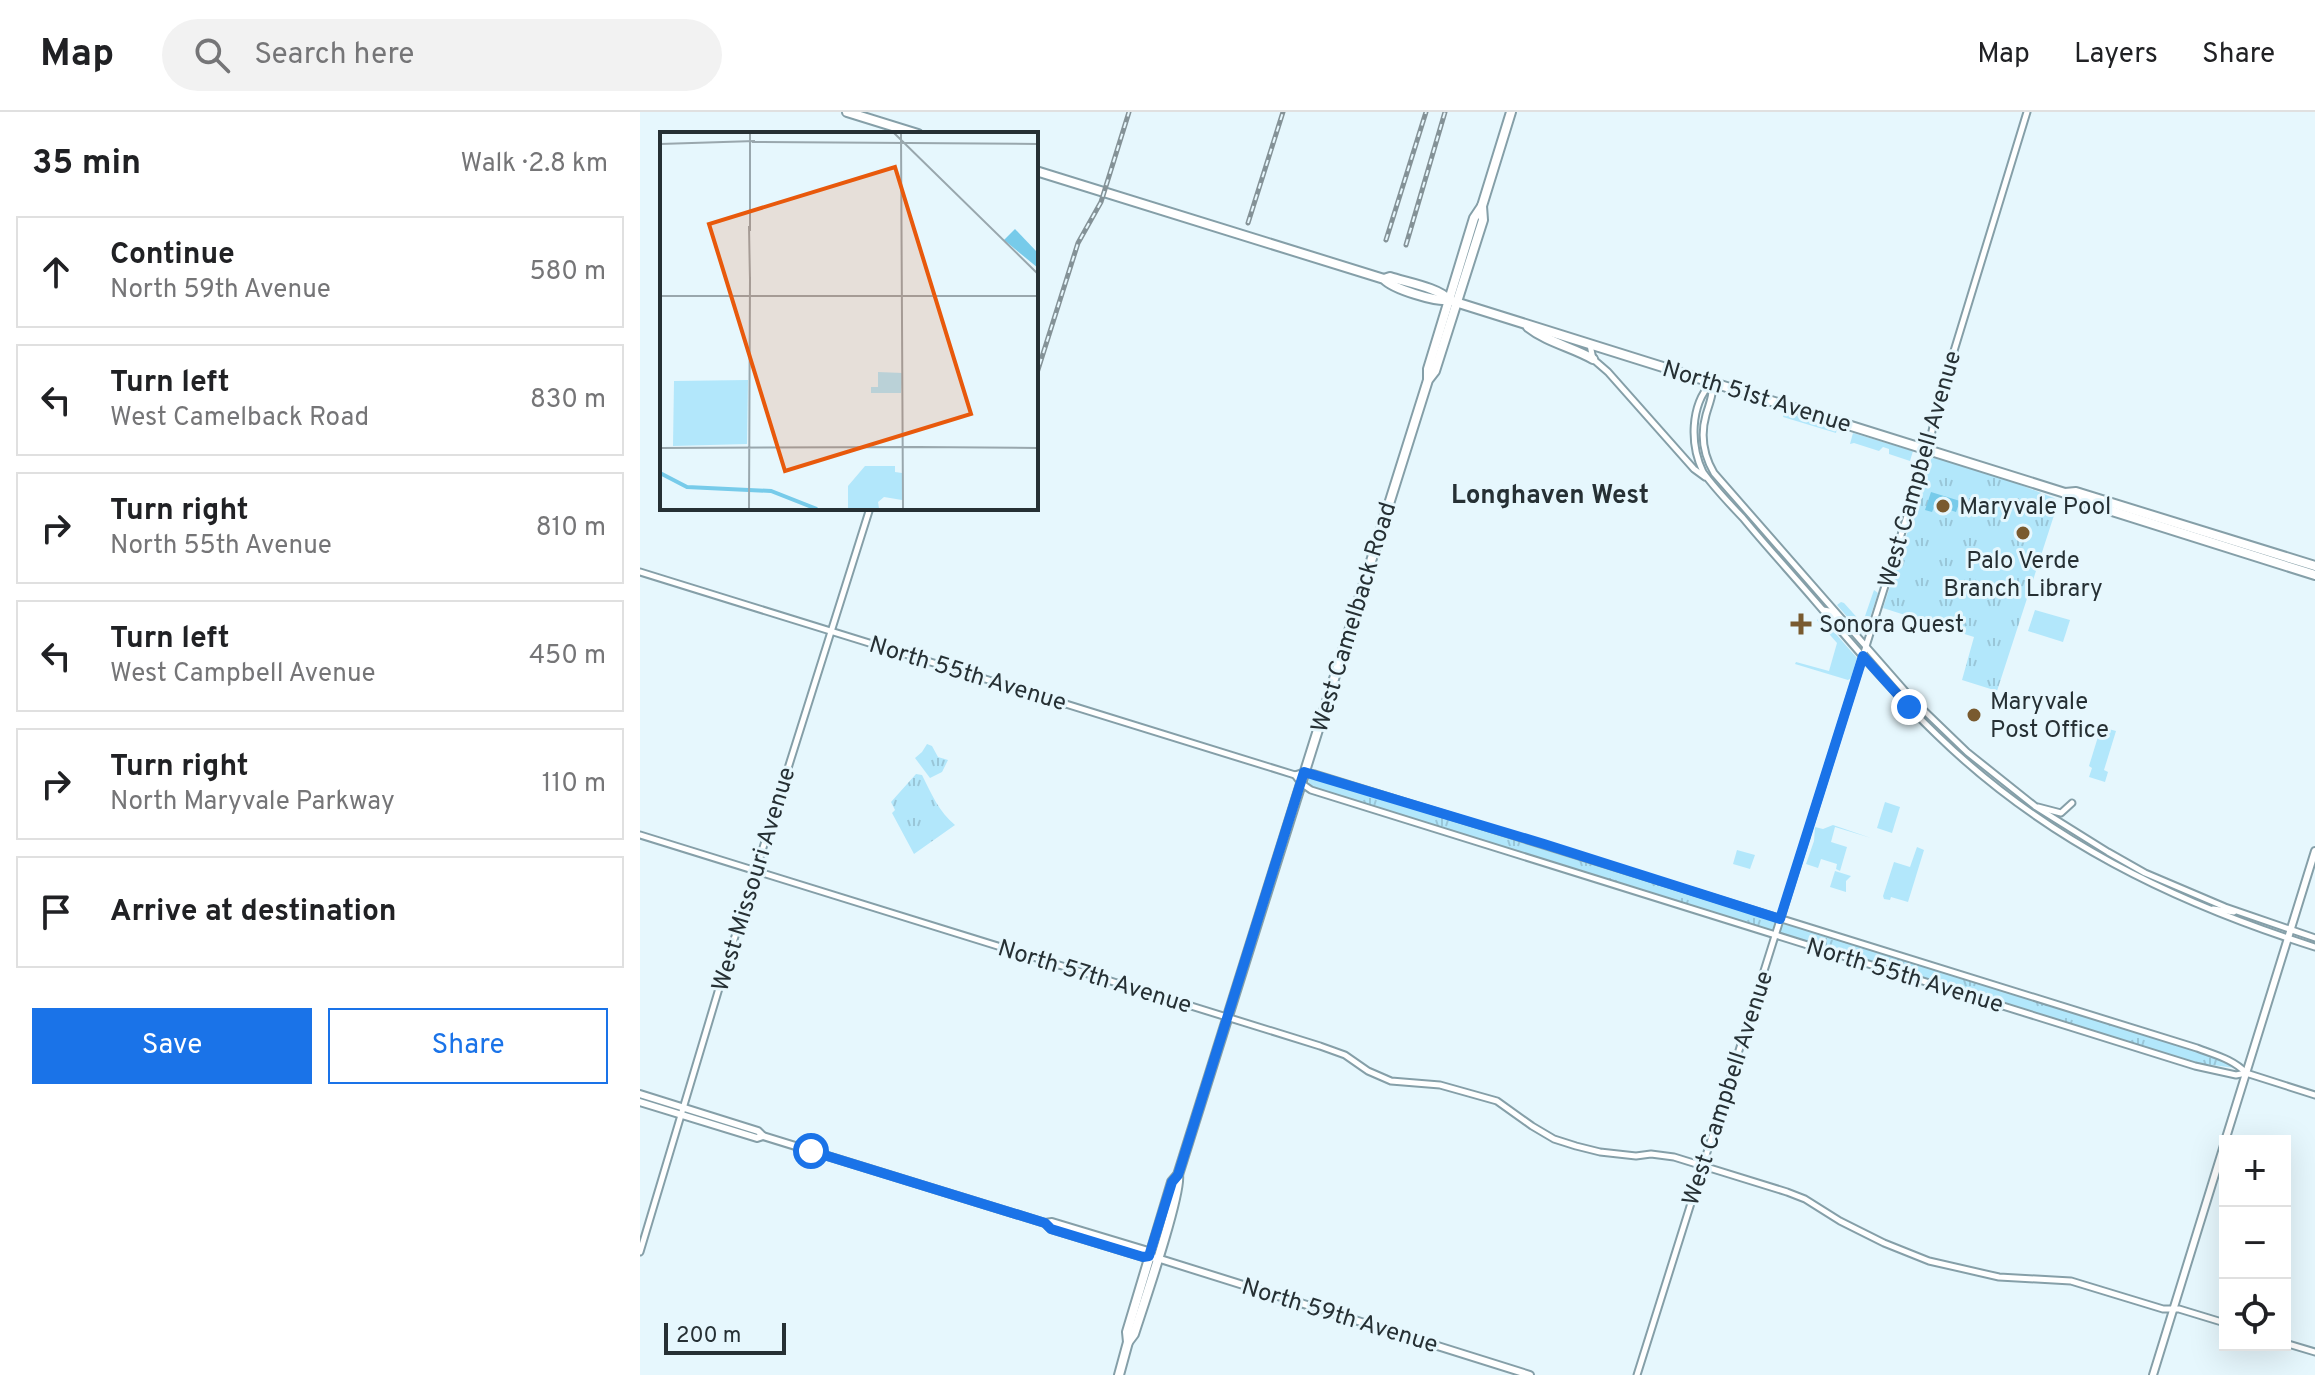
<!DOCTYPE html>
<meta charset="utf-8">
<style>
body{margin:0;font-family:Overpass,sans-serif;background:#f2f2f2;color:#202124}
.controls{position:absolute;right:24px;bottom:24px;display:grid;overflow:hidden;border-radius:0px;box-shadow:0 8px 32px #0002}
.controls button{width:72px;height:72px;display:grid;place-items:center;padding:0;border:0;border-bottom:2px solid #e0e0e0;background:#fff;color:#202124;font:40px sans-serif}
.scale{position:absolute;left:24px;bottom:20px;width:122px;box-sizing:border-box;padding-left:8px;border:4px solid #263034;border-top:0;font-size:22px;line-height:28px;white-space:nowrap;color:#263034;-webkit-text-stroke:6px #e6f7fd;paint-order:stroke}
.stop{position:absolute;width:24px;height:24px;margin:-18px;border:6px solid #1a73e8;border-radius:50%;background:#fff}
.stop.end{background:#1a73e8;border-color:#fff;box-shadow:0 2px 8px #0008}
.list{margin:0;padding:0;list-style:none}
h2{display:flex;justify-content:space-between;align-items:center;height:104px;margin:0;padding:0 32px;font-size:34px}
h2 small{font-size:26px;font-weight:400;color:#757577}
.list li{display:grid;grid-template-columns:52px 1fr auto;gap:24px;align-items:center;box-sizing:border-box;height:112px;margin:0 16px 16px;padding:0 16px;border:2px solid #e0e0e0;border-radius:0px}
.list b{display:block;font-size:30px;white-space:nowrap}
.list p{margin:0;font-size:26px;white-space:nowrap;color:#757577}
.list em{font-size:26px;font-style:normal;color:#757577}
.actions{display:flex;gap:16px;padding:24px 32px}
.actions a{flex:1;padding:18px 0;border:2px solid #1a73e8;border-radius:0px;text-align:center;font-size:28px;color:#1a73e8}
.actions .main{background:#1a73e8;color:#fff}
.icon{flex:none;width:44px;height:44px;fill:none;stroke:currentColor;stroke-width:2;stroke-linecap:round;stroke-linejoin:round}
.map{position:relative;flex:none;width:1675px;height:1263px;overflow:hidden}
header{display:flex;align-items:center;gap:48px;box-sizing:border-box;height:112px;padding:0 40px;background:#fff;border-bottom:2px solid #e0e0e0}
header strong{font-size:38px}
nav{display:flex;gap:44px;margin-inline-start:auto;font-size:28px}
.search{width:560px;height:72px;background:#f2f2f2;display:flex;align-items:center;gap:20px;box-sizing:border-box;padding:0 28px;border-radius:44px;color:#757577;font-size:30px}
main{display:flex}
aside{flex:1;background:#fff}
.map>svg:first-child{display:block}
.green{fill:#b2e7fb}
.park{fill:url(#park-tufts)}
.water{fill:#77cbea}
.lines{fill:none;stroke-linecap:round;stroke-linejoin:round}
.tertiary-casing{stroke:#859fa8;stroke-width:9}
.secondary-casing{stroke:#859fa8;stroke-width:10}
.primary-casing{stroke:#859fa8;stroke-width:12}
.tertiary{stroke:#fff;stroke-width:5}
.secondary{stroke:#fff;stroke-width:6}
.primary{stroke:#fff;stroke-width:8}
.rail-casing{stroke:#849297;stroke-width:5}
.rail{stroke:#e6f7fd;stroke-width:2;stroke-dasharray:6;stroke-linecap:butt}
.route{stroke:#1a73e8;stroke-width:10}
.poi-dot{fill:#795a2f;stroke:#e6f7fd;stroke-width:3}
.labels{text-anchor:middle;stroke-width:6;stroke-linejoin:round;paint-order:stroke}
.street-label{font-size:24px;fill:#263034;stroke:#e6f7fd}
.poi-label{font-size:24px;fill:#263034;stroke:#e6f7fd;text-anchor:start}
.neighbourhood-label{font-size:26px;font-weight:bold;fill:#263034;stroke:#e6f7fd}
.inset-river{fill:none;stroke:#77cbea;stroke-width:4}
.inset-road{fill:none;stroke:#99a7ad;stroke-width:2}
.view{fill:#e8590c;fill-opacity:0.15;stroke:#e8590c;stroke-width:4}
.inset-edge{fill:none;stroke:#263034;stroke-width:4}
</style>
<header>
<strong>Map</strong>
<div class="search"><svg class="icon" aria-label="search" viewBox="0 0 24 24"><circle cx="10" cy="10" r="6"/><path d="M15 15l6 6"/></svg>Search here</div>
<nav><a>Map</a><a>Layers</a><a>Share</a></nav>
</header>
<main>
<aside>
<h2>35 min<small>Walk · 2.8 km</small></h2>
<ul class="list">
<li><svg class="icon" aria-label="ahead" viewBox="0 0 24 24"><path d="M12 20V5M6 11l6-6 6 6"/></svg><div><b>Continue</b><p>North 59th Avenue</p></div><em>580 m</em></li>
<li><svg class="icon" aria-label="left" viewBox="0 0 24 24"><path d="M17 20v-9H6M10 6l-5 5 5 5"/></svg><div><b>Turn left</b><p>West Camelback Road</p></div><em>830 m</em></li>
<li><svg class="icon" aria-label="right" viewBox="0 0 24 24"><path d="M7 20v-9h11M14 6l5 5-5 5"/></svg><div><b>Turn right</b><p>North 55th Avenue</p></div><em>810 m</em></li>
<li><svg class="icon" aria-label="left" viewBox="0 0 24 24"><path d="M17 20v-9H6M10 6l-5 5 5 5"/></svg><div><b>Turn left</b><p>West Campbell Avenue</p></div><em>450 m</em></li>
<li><svg class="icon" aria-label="right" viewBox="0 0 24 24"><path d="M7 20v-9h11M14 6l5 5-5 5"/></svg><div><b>Turn right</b><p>North Maryvale Parkway</p></div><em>110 m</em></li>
<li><svg class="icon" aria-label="arrive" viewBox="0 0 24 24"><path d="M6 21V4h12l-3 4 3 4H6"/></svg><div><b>Arrive at destination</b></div></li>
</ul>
<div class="actions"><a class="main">Save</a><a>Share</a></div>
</aside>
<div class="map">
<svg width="1675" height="1263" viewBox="0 0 1675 1263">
<defs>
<pattern id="park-tufts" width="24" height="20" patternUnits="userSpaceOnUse" patternTransform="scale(2)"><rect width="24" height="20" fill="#b2e7fb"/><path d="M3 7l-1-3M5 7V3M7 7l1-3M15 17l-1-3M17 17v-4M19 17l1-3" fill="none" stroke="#99c6d8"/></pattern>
</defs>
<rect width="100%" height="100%" fill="#e6f7fd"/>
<g class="green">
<polygon points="1144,300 1197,316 1196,321 1143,305"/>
<polygon points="1213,321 1273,339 1270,349 1249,342 1249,337 1243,335 1239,339 1214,331 1210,332"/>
<polygon points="1234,478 1238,481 1225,521 1222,522 1197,493 1201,490 1204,491 1221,510 1224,507"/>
<polygon points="1395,498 1430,508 1423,530 1388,519"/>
<polygon points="1181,505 1217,546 1211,566 1208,568 1155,552 1156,550 1189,559 1197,531 1177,508"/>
<polygon points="1461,615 1476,619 1464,658 1468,660 1465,670 1449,665 1452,656 1449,654"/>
<polygon points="1245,690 1260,695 1252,721 1237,716"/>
<polygon points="1193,713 1231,726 1195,715 1191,730 1207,735 1200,759 1196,757 1197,752 1181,747 1178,756 1166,752 1174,729 1175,715 1183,717"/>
<polygon points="1277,735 1284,738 1268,790 1251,785 1250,788 1244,787 1243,784 1254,750 1270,755"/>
<polygon points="1097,738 1115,743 1110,757 1093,752"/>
<polygon points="1195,759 1211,764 1206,769 1206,780 1190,775"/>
</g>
<g class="park">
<polygon points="1292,344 1363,366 1414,386 1418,391 1357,579 1322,568 1334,525 1243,496"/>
<polygon points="287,632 292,634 298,645 308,648 302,660 290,666 275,646 282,640"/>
<path d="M276,662L282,663C291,681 299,700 315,713L274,742L252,701L255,698L251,690Z"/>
<polygon points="673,664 1553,937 1588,950 1596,956 1556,951 698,684 675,677 668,672 669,667"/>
</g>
<polygon class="water" points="1291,380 1320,389 1316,400 1295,393 1292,400 1285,398"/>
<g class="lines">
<defs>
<g id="tertiary">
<polyline points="950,233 953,247 968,260 1054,357 1065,365"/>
<path d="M1071,271C1050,294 1050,333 1063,360C1075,377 1089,391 1103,406C1126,434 1151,461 1175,489C1214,534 1253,581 1297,623C1405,728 1533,790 1675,835"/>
<path d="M1072,271C1074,282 1069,292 1066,303C1060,324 1063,342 1074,361L1272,587L1327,640L1396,695L1468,740L1505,761L1585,795L1675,826"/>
<path d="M0,460L655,663L664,660L675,662L1557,936C1575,943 1593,947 1606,961"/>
<polyline points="1183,498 1189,499 1203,511"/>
<polyline points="655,663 661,671 671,678 1555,954 1596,963 1606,961 1675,983"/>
<polyline points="1398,695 1421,701 1432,691"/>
<polyline points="0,723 680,934 705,943 728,959 751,969 800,973 857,989 892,1014 914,1027 936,1034 960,1040 996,1044 1011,1042 1034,1045 1147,1080 1165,1087 1200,1109 1244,1131 1289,1149 1359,1165 1431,1169 1523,1197 1539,1197 1585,1211"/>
<polyline points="1573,797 1594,800"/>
<polyline points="0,1140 86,853 230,396"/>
<polyline points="1645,1231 1675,1240"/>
<polyline points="997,1263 1288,337 1299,288 1387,0"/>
</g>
<g id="secondary">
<polyline points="0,982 118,1019 123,1024 405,1111 412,1110 505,1138 509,1144"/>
<polyline points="0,990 117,1026 123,1024"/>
<polyline points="1585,1029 1675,739"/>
<polyline points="405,1111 411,1117 503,1145 517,1146 890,1263"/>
<polyline points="1513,1263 1585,1030"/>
</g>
<g id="primary">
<polyline points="207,0 278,22"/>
<path d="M396,59L744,167C753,177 796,190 809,188L1425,381L1434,387L1675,463"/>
<path d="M744,167L750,165C765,170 800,176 809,188"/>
<path d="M888,215C907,230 932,235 953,247"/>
<polyline points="788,267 788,257 834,106 842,94 871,0"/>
<polyline points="1425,381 1436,380 1675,454"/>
<polyline points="488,1230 487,1220 532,1070 538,1063 788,268 795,259 843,108 842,94"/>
<path d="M479,1263L488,1230L494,1222C502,1197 542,1080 538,1063"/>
</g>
</defs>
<use href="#tertiary" class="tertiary-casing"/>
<use href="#secondary" class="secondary-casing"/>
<use href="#primary" class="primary-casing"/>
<use href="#tertiary" class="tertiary"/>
<use href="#secondary" class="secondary"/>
<use href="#primary" class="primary"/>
<defs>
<g id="rail">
<polyline points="608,111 643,0"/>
<polyline points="746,128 786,0"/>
<polyline points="766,133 805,0"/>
<polyline points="396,264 438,131 461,90 489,0"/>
</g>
</defs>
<use href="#rail" class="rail-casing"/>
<use href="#rail" class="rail"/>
</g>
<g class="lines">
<polyline class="route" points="171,1039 405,1111 411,1117 503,1145 509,1144 532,1070 538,1063 664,660 904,732 1140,807 1223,544 1269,595"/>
</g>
<g class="poi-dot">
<circle cx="1303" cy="394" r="8"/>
<circle cx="1383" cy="421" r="8"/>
<path d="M1157 500h8v8h8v8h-8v8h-8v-8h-8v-8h8z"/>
<circle cx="1334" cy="603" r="8"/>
</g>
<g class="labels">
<g class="street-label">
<text transform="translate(1117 284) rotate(17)" y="8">North 51st Avenue</text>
<text transform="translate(1279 357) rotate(-74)" y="8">West Campbell Avenue</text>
<text transform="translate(713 505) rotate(-73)" y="8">West Camelback Road</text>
<text transform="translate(328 561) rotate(17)" y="8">North 55th Avenue</text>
<text transform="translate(113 767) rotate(-73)" y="8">West Missouri Avenue</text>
<text transform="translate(1265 863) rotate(17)" y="8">North 55th Avenue</text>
<text transform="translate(455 864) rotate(17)" y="8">North 57th Avenue</text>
<text transform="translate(1087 976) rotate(-72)" y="8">West Campbell Avenue</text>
<text transform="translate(700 1203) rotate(17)" y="8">North 59th Avenue</text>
</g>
<g class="poi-label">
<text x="1319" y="402">Maryvale Pool</text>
<text x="1383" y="456" text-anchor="middle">Palo Verde<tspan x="1383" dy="28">Branch Library</tspan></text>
<text x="1179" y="520">Sonora Quest</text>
<text x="1350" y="597">Maryvale<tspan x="1350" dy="28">Post Office</tspan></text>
</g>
<g class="neighbourhood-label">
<text x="910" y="391">Longhaven West</text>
</g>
</g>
<g transform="translate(20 20)">
<rect width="378" height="378" fill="#e6f7fd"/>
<path d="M88,248L87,312L13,314L14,249Z" fill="#b2e7fb"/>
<path d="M218,240L243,241L241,261H211V255H218ZM205,334H235V340L242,341V368L224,365L218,370L219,376L240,377H188V354Z" fill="#b2e7fb"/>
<path d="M355,97L377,120L378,136L344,108Z" fill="#77cbea"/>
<path class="inset-river" d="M0,341L27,355L111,359L157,377"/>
<path class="inset-road" d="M90,1V99M234,1L378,142M241,1L243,377M92,10L378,12M0,12L95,9M89,94L90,148M0,164H378M258,315L378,316M0,316L260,315M89,377L90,145"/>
<path class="view" d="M235,35L311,282L125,339L49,92Z"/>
<rect width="378" height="378" class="inset-edge"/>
</g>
</svg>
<div class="controls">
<button>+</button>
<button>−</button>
<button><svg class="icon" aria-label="locate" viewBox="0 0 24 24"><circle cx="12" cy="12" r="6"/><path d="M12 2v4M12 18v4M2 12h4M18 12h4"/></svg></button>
</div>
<div class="scale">200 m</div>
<div class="stop" style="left:171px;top:1039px"></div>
<div class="stop end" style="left:1269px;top:595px"></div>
</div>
</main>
